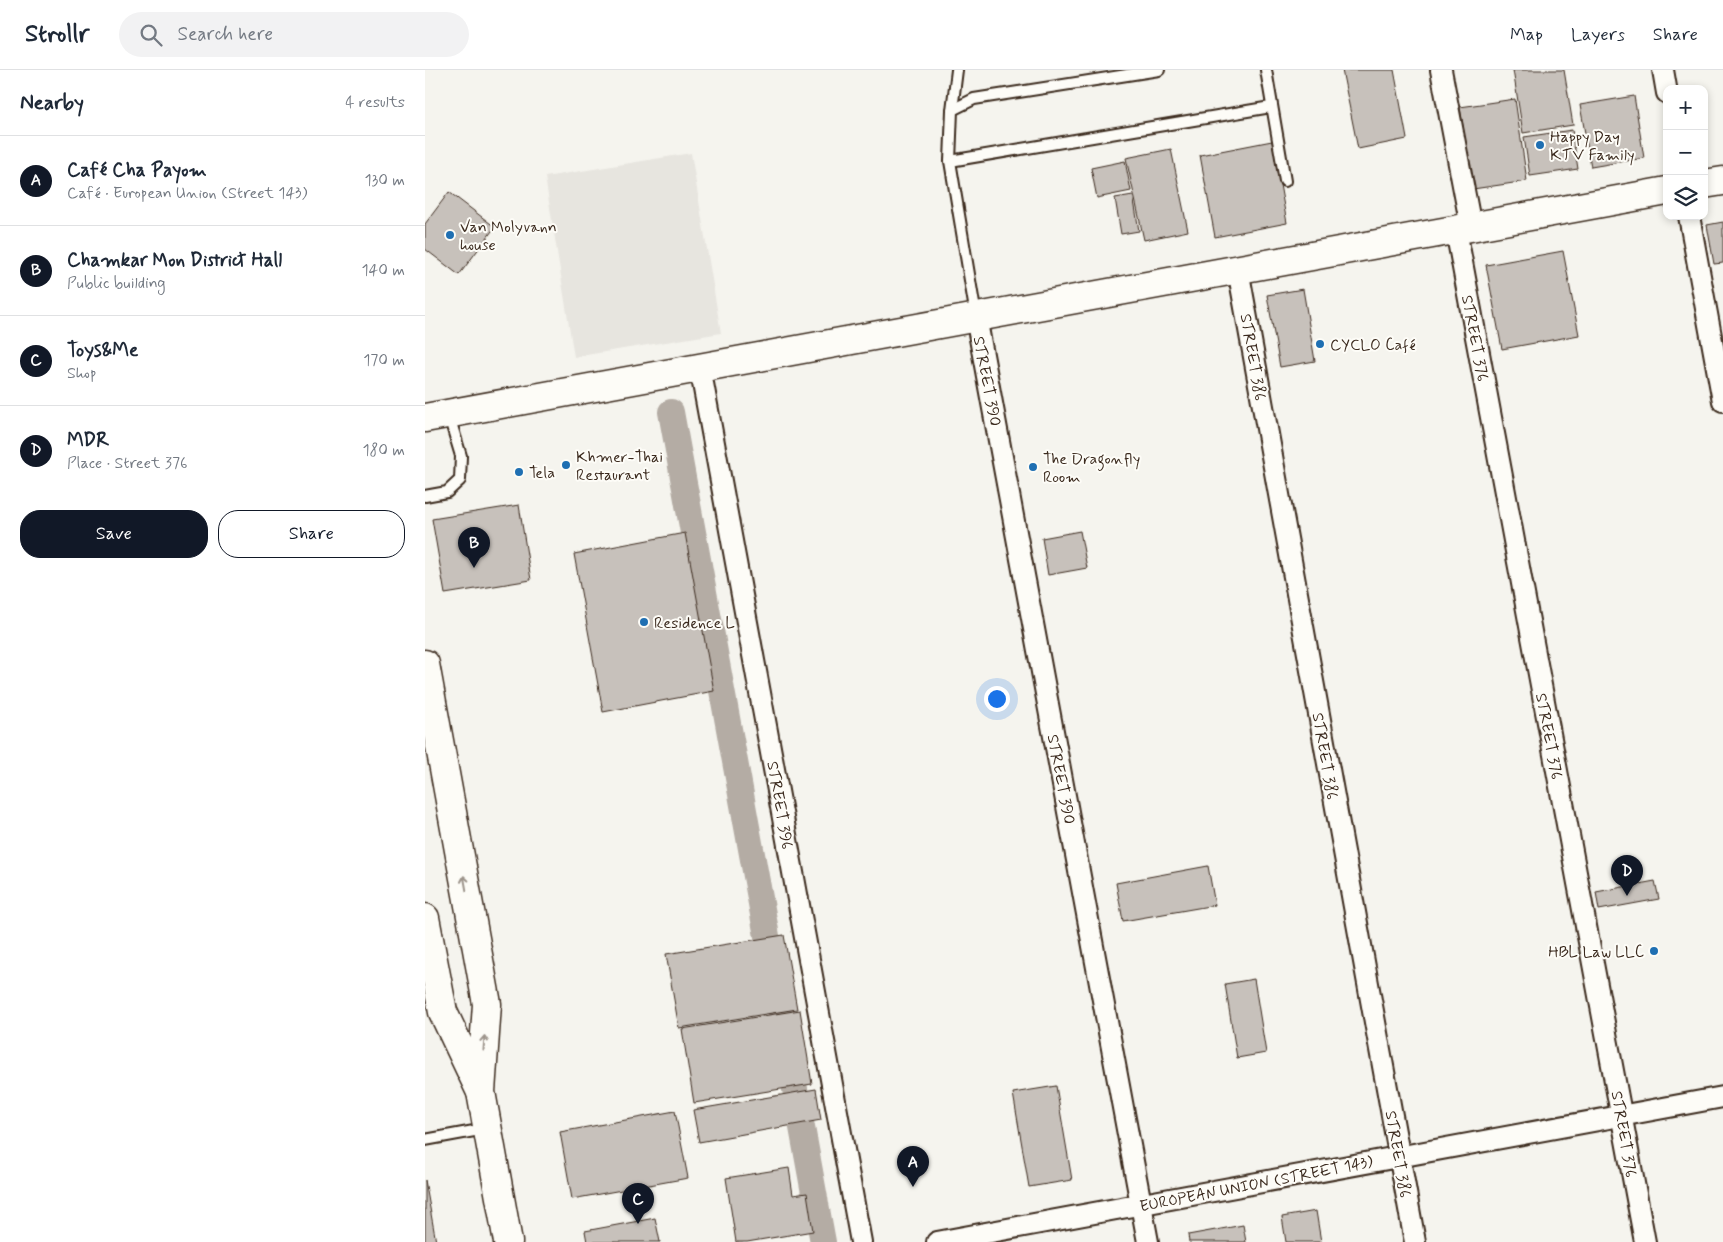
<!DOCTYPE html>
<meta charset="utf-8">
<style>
body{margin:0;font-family:Mynerve,sans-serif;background:#f2f2f3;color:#1f2937}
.controls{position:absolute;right:15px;top:15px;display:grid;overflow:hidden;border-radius:10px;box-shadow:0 2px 8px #0003}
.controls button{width:45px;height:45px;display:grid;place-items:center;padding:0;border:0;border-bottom:1px solid #e0e1e3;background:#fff;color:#1f2937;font:25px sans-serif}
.you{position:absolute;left:571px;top:628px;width:18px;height:18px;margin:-12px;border:4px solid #fff;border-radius:50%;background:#1a73e8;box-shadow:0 0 0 8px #1a73e833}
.badge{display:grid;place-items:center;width:32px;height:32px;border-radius:50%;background:#111827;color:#fff;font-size:16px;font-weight:700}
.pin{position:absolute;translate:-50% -41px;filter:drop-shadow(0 1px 2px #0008)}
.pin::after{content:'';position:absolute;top:26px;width:18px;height:15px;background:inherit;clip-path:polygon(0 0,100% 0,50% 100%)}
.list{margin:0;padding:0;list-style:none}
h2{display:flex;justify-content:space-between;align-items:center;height:65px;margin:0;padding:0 20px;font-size:21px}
h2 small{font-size:16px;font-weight:400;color:#747a83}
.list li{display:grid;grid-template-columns:32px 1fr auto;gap:15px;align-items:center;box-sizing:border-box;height:90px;padding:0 20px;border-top:1px solid #e0e1e3}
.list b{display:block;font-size:19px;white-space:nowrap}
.list p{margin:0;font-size:16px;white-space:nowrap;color:#747a83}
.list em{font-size:16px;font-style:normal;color:#747a83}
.actions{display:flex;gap:10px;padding:15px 20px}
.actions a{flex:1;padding:11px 0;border:1px solid #111827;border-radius:20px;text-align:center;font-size:18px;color:#111827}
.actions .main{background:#111827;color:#fff}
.icon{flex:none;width:28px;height:28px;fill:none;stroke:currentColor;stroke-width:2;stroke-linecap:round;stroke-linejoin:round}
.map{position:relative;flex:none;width:1298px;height:1172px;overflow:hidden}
header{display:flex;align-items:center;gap:30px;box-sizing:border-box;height:70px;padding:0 25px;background:#fff;border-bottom:1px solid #e0e1e3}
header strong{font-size:24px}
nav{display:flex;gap:28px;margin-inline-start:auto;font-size:18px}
.search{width:350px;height:45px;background:#f2f2f3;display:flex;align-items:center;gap:12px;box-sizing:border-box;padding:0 18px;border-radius:28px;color:#747a83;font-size:19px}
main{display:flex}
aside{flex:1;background:#fff}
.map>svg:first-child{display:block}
.built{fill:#e7e5df}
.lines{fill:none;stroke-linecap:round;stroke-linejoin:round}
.canal{stroke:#b4aca4;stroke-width:26}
.building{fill:#c7c1bb;stroke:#3b2a1e}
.lane-casing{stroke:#3b2a1e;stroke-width:14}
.street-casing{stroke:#3b2a1e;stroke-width:24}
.secondary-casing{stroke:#3b2a1e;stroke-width:31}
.lane{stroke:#fdfcf7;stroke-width:10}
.street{stroke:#fdfcf7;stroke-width:20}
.secondary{stroke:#fdfcf7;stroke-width:28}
.oneway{stroke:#9c938a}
.poi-dot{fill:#1f6fb2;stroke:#fdfcf7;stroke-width:2}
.labels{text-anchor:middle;stroke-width:4;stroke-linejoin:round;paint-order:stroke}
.poi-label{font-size:16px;fill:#3b2a1e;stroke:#fdfcf7;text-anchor:start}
.street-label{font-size:16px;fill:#3b2a1e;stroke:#fdfcf7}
</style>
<header>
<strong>Strollr</strong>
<div class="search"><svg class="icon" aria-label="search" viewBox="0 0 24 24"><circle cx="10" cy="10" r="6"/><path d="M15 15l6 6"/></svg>Search here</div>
<nav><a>Map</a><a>Layers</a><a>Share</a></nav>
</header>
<main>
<aside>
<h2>Nearby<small>4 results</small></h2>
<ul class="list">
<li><span class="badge">A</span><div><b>Café Cha Payom</b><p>Café · European Union (Street 143)</p></div><em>130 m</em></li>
<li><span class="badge">B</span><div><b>Chamkar Mon District Hall</b><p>Public building</p></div><em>140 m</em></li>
<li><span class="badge">C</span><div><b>Toys&amp;Me</b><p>Shop</p></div><em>170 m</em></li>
<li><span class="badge">D</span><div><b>MDR</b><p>Place · Street 376</p></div><em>180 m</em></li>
</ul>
<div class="actions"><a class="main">Save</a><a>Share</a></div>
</aside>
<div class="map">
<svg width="1298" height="1172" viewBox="0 0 1298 1172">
<rect width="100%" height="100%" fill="#f5f4ee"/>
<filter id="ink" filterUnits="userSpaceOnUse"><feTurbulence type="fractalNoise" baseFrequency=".02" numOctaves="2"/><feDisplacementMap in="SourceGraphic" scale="10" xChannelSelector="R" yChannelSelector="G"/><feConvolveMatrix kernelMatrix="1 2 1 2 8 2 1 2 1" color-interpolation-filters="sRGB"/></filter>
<g filter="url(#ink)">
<polygon class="built" points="266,83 296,263 149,287 120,107"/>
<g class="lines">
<polyline class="canal" points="246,342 398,1172"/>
</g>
<g class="building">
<polygon points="917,0 969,0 982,69 933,79"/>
<polygon points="1088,0 1139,0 1148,55 1098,63"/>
<polygon points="1209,26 1219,88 1166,97 1155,35"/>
<polygon points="1090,29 1102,111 1048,119 1035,37"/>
<polygon points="1147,60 1153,99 1105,106 1099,67"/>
<polygon points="847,71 862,153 790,167 775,85"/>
<polygon points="746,79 763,161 719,170 701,88"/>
<polygon points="700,91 706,121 672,128 666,98"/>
<polygon points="24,122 70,157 34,205 0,179 0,154"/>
<polygon points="708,125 714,161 696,164 690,128"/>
<polygon points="1298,152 1298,193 1289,194 1282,155"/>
<polygon points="1138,181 1154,265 1077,279 1061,195"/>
<polygon points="878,219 890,291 855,297 842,225"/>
<polygon points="94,435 106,510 20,524 7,449"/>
<polygon points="655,461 662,498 623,505 617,468"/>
<polygon points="260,463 289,621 178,642 149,484"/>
<polygon points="783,796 790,835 698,851 691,813"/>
<polygon points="1230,811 1234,829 1174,840 1171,822"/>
<polygon points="359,865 372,939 254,958 241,884"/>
<polygon points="829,909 841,983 812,988 800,914"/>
<polygon points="375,940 387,1014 269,1033 257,959"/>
<polygon points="631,1016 647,1110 604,1117 588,1023"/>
<polygon points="391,1019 396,1050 274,1072 268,1040"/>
<polygon points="250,1041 263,1108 147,1129 135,1062"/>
<polygon points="364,1098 368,1125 382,1123 388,1161 322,1172 311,1172 301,1108"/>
<polygon points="0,1110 11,1172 0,1172"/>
<polygon points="891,1141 896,1172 861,1172 857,1147"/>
<polygon points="230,1148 235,1172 162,1172 160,1161"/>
<polygon points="818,1155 821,1172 764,1172 763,1165"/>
</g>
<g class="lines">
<defs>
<g id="lane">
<polyline points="841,0 860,111"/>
<polyline points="527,40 532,0"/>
<polyline points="525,91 846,37"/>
<polyline points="551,246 525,91 527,40 549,29 734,0"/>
<polyline points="0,426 22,422 35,410 36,386 24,346"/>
<polyline points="0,1070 60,1059"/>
</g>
<g id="street">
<polyline points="1016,0 1046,157"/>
<polyline points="1238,0 1242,23"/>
<polyline points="1264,146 1298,331"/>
<polyline points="1031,160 1220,1172"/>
<polyline points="813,199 990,1172"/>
<polyline points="551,247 723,1172"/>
<polyline points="275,297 436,1172"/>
<polyline points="512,1172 1298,1027"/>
</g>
<g id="secondary">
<polyline points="1279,114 1298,111"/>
<polyline points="0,348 1242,121"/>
<polyline points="0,594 62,934 56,1022 83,1172"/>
<polyline points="0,848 18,942 55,1020"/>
</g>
</defs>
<use href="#lane" class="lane-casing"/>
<use href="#street" class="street-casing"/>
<use href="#secondary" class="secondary-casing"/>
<use href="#lane" class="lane"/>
<use href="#street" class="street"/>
<use href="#secondary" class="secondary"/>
</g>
<defs><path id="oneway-shaft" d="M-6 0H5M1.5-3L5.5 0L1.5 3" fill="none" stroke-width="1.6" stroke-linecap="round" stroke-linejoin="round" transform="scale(1.25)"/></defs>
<g class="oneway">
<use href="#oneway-shaft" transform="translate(40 813) rotate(-100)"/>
<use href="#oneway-shaft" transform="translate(59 973) rotate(-86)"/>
</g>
</g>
<g class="poi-dot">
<circle cx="1115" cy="75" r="5"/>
<circle cx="25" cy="165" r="5"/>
<circle cx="895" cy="274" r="5"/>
<circle cx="141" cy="395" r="5"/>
<circle cx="608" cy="397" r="5"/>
<circle cx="94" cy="402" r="5"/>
<circle cx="219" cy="552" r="5"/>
<circle cx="1229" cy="881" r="5"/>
</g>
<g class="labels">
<g class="poi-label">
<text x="1125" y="72">Happy Day<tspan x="1125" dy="18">KTV Family</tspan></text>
<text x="35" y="162">Van Molyvann<tspan x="35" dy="18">house</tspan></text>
<text x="905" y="280">CYCLO Café</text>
<text x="151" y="392">Khmer-Thai<tspan x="151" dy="18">Restaurant</tspan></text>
<text x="618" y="394">The Dragonfly<tspan x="618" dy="18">Room</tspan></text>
<text x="104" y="408">Tela</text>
<text x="229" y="558">Residence L</text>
<text x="1219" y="887" text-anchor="end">HBL Law LLC</text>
</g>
<g class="street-label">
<text transform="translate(1051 268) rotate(79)" y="6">STREET 376</text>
<text transform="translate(829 287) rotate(80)" y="6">STREET 386</text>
<text transform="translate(563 311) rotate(79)" y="6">STREET 390</text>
<text transform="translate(1125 666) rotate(79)" y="6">STREET 376</text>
<text transform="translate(901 686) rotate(80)" y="6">STREET 386</text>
<text transform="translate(637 709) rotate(79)" y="6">STREET 390</text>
<text transform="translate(356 735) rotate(80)" y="6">STREET 396</text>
<text transform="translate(1200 1064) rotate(80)" y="6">STREET 376</text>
<text transform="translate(974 1084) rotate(80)" y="6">STREET 386</text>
<text transform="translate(831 1113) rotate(-11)" y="6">EUROPEAN UNION (STREET 143)</text>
</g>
</g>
</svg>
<div class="controls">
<button>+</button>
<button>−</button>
<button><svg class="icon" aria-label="layers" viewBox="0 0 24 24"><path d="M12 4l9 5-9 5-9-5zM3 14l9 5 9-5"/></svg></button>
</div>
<div class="you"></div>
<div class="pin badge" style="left:488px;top:1117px">A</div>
<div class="pin badge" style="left:49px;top:498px">B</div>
<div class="pin badge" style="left:213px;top:1154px">C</div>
<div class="pin badge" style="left:1202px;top:826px">D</div>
</div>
</main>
